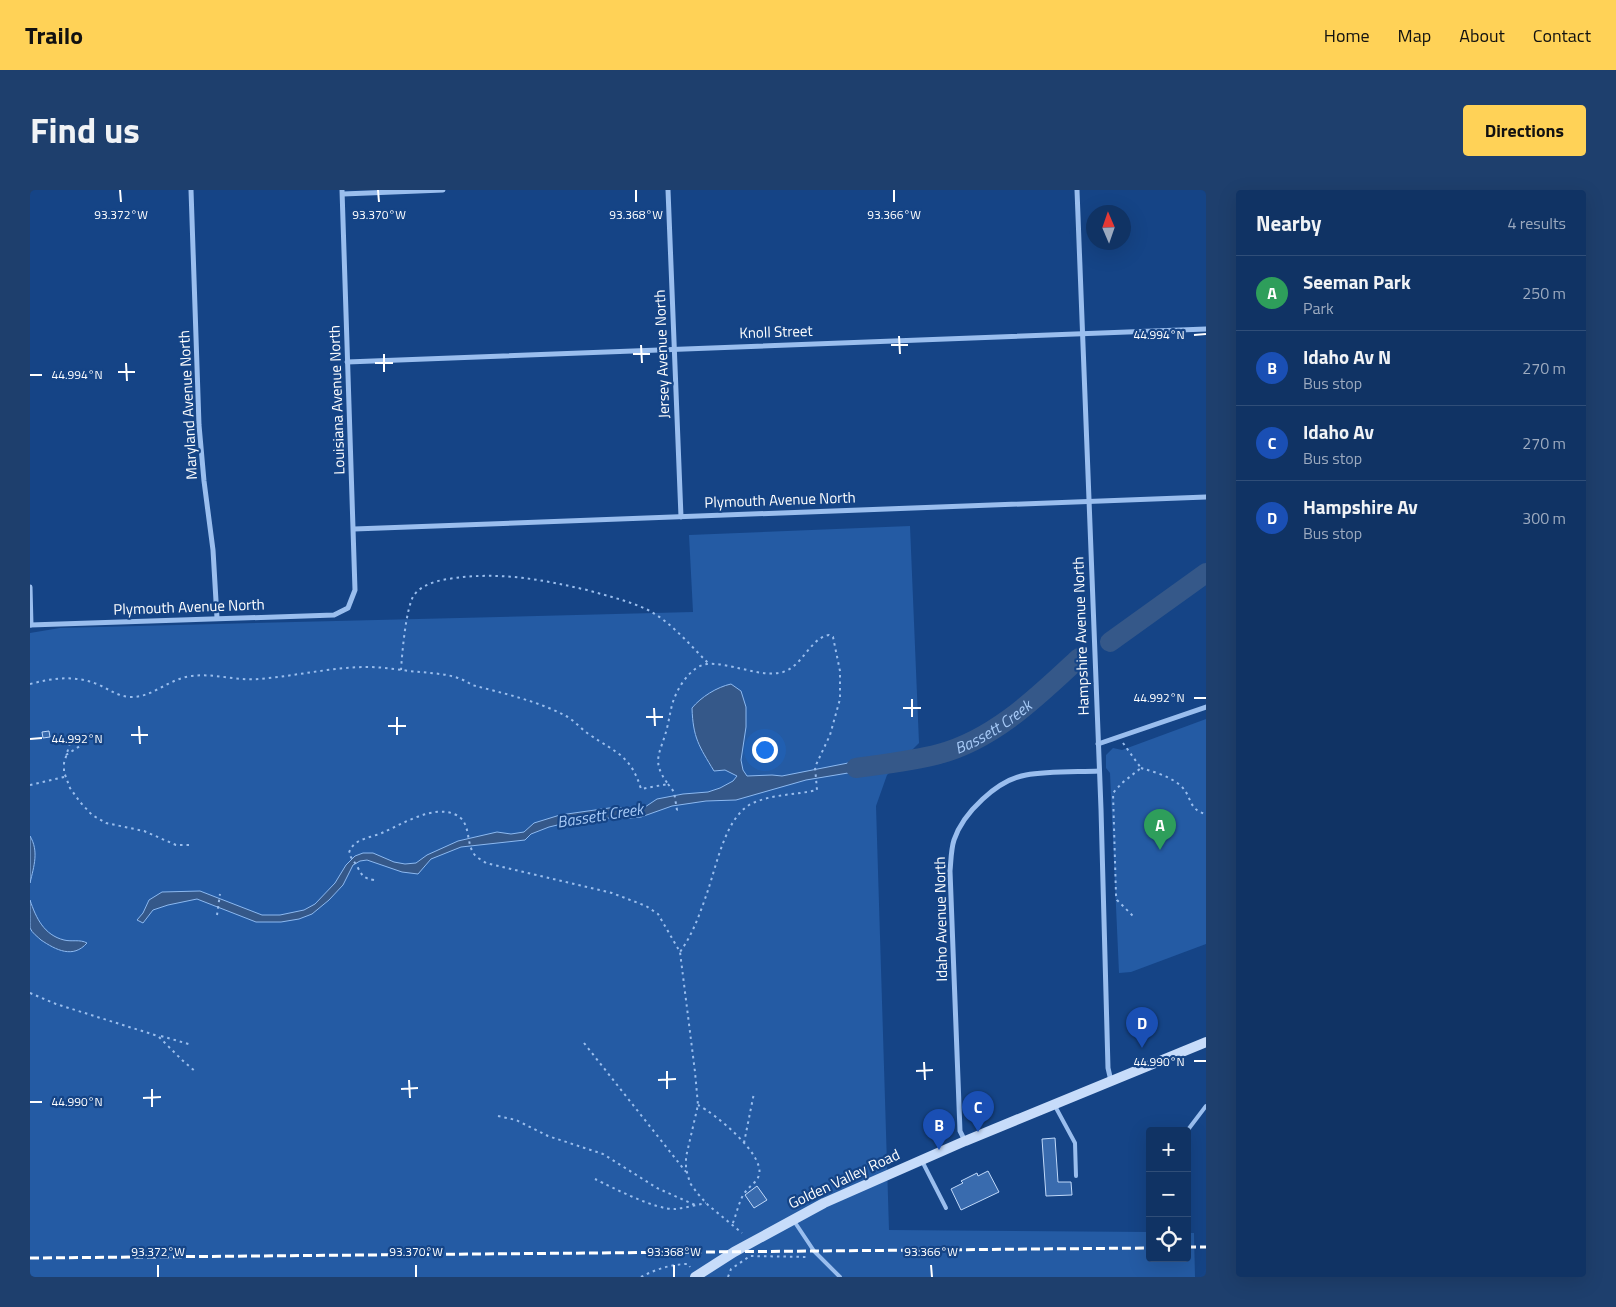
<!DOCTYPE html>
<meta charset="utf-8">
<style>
body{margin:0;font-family:"Titillium Web",sans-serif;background:#1e3f6d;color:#f1f3f6}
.controls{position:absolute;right:15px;bottom:15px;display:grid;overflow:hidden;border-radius:5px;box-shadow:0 5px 20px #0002}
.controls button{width:45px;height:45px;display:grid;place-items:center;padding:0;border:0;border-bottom:1px solid #304e78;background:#103364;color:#f1f3f6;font:25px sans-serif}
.compass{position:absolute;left:1056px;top:15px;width:45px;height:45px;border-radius:50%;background:#103364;box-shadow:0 5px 20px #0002;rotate:358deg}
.you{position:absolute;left:734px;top:559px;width:18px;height:18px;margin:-12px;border:4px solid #fff;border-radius:50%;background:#1a73e8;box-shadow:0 0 0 8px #1a73e833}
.badge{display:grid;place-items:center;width:32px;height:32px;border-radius:50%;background:#ffd257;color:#fff;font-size:16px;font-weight:700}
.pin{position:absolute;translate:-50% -41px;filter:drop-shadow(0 1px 2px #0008)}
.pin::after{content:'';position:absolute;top:26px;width:18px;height:15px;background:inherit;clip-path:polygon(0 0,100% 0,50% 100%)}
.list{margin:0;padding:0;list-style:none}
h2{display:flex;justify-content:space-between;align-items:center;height:65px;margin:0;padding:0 20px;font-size:21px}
h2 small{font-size:16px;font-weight:400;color:#9caabf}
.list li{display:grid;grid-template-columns:32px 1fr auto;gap:15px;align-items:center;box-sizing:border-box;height:75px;padding:0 20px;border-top:1px solid #304e78}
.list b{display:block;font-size:19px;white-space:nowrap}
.list p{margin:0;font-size:16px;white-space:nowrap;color:#9caabf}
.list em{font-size:16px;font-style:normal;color:#9caabf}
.icon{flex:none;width:28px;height:28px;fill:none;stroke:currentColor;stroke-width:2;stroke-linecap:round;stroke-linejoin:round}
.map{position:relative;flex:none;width:1176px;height:1087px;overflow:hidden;border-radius:5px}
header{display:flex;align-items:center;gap:30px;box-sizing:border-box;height:70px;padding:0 25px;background:#ffd257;color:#111}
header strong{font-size:24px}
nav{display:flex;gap:28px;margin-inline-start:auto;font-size:18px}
.intro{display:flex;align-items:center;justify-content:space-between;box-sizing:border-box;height:120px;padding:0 30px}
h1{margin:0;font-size:35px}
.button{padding:12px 22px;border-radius:5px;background:#ffd257;color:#111;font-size:18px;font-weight:700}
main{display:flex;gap:30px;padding:0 30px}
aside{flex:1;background:#103364;border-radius:5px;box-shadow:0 5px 20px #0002}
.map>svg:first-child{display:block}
.green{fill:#245ba4}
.water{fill:#355889;stroke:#8cb9f1}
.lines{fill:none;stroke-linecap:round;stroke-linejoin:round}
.river{stroke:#355889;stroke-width:20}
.building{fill:#396bae;stroke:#c0d9fa}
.path{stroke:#9abeee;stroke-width:2;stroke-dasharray:2.5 4;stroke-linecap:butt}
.lane{stroke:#9abeee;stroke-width:4}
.street{stroke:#9abeee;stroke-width:5}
.secondary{stroke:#c7dcfa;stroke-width:10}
.rail{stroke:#fff;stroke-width:3;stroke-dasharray:9 4;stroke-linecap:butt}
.ticks{fill:none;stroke:#fff;stroke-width:2}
.labels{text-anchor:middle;stroke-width:4.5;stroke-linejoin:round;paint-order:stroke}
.street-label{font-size:15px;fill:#fff;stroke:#154486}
.water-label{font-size:16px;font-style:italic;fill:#a6c9f6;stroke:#154486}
.ticks-label{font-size:12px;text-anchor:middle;fill:#fff;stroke:#154486;stroke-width:4.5;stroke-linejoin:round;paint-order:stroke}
</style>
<header>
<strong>Trailo</strong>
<nav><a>Home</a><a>Map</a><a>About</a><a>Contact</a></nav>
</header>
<div class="intro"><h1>Find us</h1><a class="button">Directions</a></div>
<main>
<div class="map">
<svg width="1176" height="1087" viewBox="0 0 1176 1087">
<rect width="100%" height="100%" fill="#154486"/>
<g class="green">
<polygon points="880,336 889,553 857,585 846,616 859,1040 1120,1042 1120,1068 1157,1068 1157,1043 1164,1043 1165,1087 0,1087 0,443 30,438 663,422 659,345"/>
<polygon points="1176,529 1176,754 1101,782 1089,783 1080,583 1076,578 1076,565 1083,558 1092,560"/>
</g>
<g class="water">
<path d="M701,494L711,501L716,517V537L711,570L713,580L717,586L742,585L752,586L818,573L853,570L852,583L824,582L776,590L706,610L676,611L642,616L611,627L601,628L589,627L540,632L519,637L501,644L495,650L431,657L401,669L388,684L372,682L337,670L330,671L323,675L313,695L299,710L282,724L269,729L251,732H226L167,709L138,715L123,720L113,733L107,730L113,723L119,710L132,702L170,701L232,725H250L274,720L285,714L305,693L316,675L325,666L333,663H343L364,672L375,674L386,673L397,665L428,651L467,642L481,644L494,642L504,633L530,625L579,618L615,617L627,609L653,604L678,602L690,598L703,591L707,586L695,580L684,581C669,556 663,548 662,518C671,507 687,497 701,494Z"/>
<path d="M0,646C9,661 4,676 0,693Z"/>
<path d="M0,710C6,728 14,745 34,750C42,752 50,749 57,753C43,769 26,760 11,750C8,747 2,743 0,738C0,733 0,717 0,710Z"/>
</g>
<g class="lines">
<g class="river">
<polyline points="1080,452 1176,383"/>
<path id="s1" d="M826,578C854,574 882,571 909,564C965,549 1008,506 1049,468"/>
</g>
</g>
<g class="building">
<polygon points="19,541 20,547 13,548 12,542"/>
<polygon points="1025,948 1028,992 1041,992 1042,1005 1016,1006 1012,949"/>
<polygon points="958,981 969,1002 931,1020 921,999 933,993 931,991 947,983 948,986"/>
<polygon points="727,996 737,1010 724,1018 715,1005"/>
</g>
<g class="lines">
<g class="path">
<path d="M371,480C372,464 376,417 384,405C395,391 416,389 433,387C477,383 514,390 557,400C578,406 599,411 618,420C641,432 660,455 678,473"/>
<path d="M0,494C23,488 44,485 67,494C79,499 88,507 102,507C123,507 140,488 162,486C184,483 207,491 229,489C266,486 302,477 338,477C356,477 374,481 391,482C409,484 426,484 442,495C472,503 508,511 536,526C545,531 552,540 560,545C587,563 601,566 611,599L638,594C620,570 631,563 637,538C639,530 640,523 642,515C646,500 660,476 677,474C687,473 699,476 708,478C723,481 737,486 753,482C773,476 780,448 799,445L803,447L810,481V509L800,545L785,577L787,600C766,605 743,604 723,613C696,625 687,674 678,700C671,721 663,744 650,762"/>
<polyline points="1093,553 1111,578 1092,593 1083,603 1086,705 1087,710 1105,728"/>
<polyline points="36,565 53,554 54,548 52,545 46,546 40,553 34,573 34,582 40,598 50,612 62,625 76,633 114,641 146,655 161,655"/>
<path d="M1111,578C1124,582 1140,586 1151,596C1162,606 1158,620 1176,624"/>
<polyline points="638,594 644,602 647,620 644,623"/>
<polyline points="0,595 34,587"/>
<path d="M344,690C334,688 333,687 328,678C326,673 321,669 319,663C323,648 342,648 354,642C372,634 403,615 424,624C442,631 435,651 444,664C447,668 452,670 456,673L582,703L616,716L628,724L650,762L665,882L668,915L656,967V979L660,993L668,1004L678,1015L712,1043"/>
<polyline points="187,725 190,704"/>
<polyline points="0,803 26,814 128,846 152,870 166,882"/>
<polyline points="131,846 162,855"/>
<polyline points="554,853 656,982"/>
<path d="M668,915C684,923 735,964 729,985C727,992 721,995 717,1000C709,1008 707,1024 702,1035"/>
<polyline points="468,926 486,930 518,946 573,964 627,998 665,1015"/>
<polyline points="714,953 724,903"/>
<path d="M565,989C583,998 626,1020 645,1019C655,1018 666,1015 676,1013"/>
<path d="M611,1087C626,1079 642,1074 658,1074L660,1077"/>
<polyline points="698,1087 701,1079 720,1066 779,1067"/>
</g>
<g class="lane">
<polyline points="1025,916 1045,953 1046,986"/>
<polyline points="1157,941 1176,916"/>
<polyline points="892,971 916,1018"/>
<polyline points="764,1031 784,1061 810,1087"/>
</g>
<g class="street">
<polyline points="161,0 169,235 174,291 183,360 187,428"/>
<polyline points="638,0 651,327"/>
<polyline points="1047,0 1071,619 1078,878 1081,891"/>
<polyline points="313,4 413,0"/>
<polyline points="317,172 1176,139"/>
<polyline points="324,339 1176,307"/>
<polyline points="0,397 1,435"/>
<polyline points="0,435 304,425 318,418 325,400 312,0"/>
<polyline points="1068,554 1176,517"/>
<path d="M935,951L930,941L920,681C921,671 921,659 924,650C933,623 967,590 996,585C1017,581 1047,582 1069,581"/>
</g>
<polyline class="secondary" points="665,1087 704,1062 794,1013 935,951 1176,852"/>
<g class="rail">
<polyline points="1157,1057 1176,1057"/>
<polyline points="0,1068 1120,1058"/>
</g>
</g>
<path class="ticks" d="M90,0L91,12M348,0L349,12M606,0V12M864,0V12M1164,145L1176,144M869,146L870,164M611,155L612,173M861,155H878M354,164V182M603,164H620M96,173L97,191M345,173H363M88,182H105M0,185H12M1164,508H1176M882,509V527M624,518L625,536M873,518H891M367,527V545M616,527H633M109,536L110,554M358,536H376M101,545H118M0,549L12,548M1164,871H1176M894,872L895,890M637,881V899M886,881L903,880M379,890L380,908M628,890L646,889M122,899V917M371,899L388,898M113,908L131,907M0,912H12M128,1075V1087M386,1075V1087M644,1075V1087M901,1075L902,1087"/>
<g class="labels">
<g class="street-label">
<text transform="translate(746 142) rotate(-2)" y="5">Knoll Street</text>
<text transform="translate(632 164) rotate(-92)" y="5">Jersey Avenue North</text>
<text transform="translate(307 210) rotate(-92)" y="5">Louisiana Avenue North</text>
<text transform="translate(158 215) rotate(-93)" y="5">Maryland Avenue North</text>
<text transform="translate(750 310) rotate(-2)" y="5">Plymouth Avenue North</text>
<text transform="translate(159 417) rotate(-2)" y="5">Plymouth Avenue North</text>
<text transform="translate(1051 446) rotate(-92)" y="5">Hampshire Avenue North</text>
<text transform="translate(911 729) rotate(-91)" y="5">Idaho Avenue North</text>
<text transform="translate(814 989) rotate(-25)" y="5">Golden Valley Road</text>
</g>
<g class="water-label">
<text dy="6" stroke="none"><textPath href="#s1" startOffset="145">Bassett Creek</textPath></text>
<text transform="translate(570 625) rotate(-9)" y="6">Bassett Creek</text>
</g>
</g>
<g class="ticks-label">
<text x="91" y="29">93.372°W</text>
<text x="349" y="29">93.370°W</text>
<text x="606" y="29">93.368°W</text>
<text x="864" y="29">93.366°W</text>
<text x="1129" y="149">44.994°N</text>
<text x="47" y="189">44.994°N</text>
<text x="1129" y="512">44.992°N</text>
<text x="47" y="553">44.992°N</text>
<text x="1129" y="876">44.990°N</text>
<text x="47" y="916">44.990°N</text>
<text x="128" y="1066">93.372°W</text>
<text x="386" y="1066">93.370°W</text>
<text x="644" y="1066">93.368°W</text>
<text x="901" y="1066">93.366°W</text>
</g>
</svg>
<div class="controls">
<button>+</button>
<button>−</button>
<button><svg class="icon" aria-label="locate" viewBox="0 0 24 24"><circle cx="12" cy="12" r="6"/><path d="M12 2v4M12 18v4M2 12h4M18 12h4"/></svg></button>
</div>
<svg class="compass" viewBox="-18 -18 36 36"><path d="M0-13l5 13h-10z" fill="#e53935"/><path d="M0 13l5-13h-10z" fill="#9caabf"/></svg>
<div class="you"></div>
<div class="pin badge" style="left:1130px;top:660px;background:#2e9e5b">A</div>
<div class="pin badge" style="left:909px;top:960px;background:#1a4fb4">B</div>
<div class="pin badge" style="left:948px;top:942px;background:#1a4fb4">C</div>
<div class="pin badge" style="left:1112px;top:858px;background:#1a4fb4">D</div>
</div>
<aside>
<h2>Nearby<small>4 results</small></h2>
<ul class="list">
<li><span class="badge" style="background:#2e9e5b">A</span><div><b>Seeman Park</b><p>Park</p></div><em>250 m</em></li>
<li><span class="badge" style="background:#1a4fb4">B</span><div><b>Idaho Av N</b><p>Bus stop</p></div><em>270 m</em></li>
<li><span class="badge" style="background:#1a4fb4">C</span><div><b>Idaho Av</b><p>Bus stop</p></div><em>270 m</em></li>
<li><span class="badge" style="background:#1a4fb4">D</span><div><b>Hampshire Av</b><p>Bus stop</p></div><em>300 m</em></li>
</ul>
</aside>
</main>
